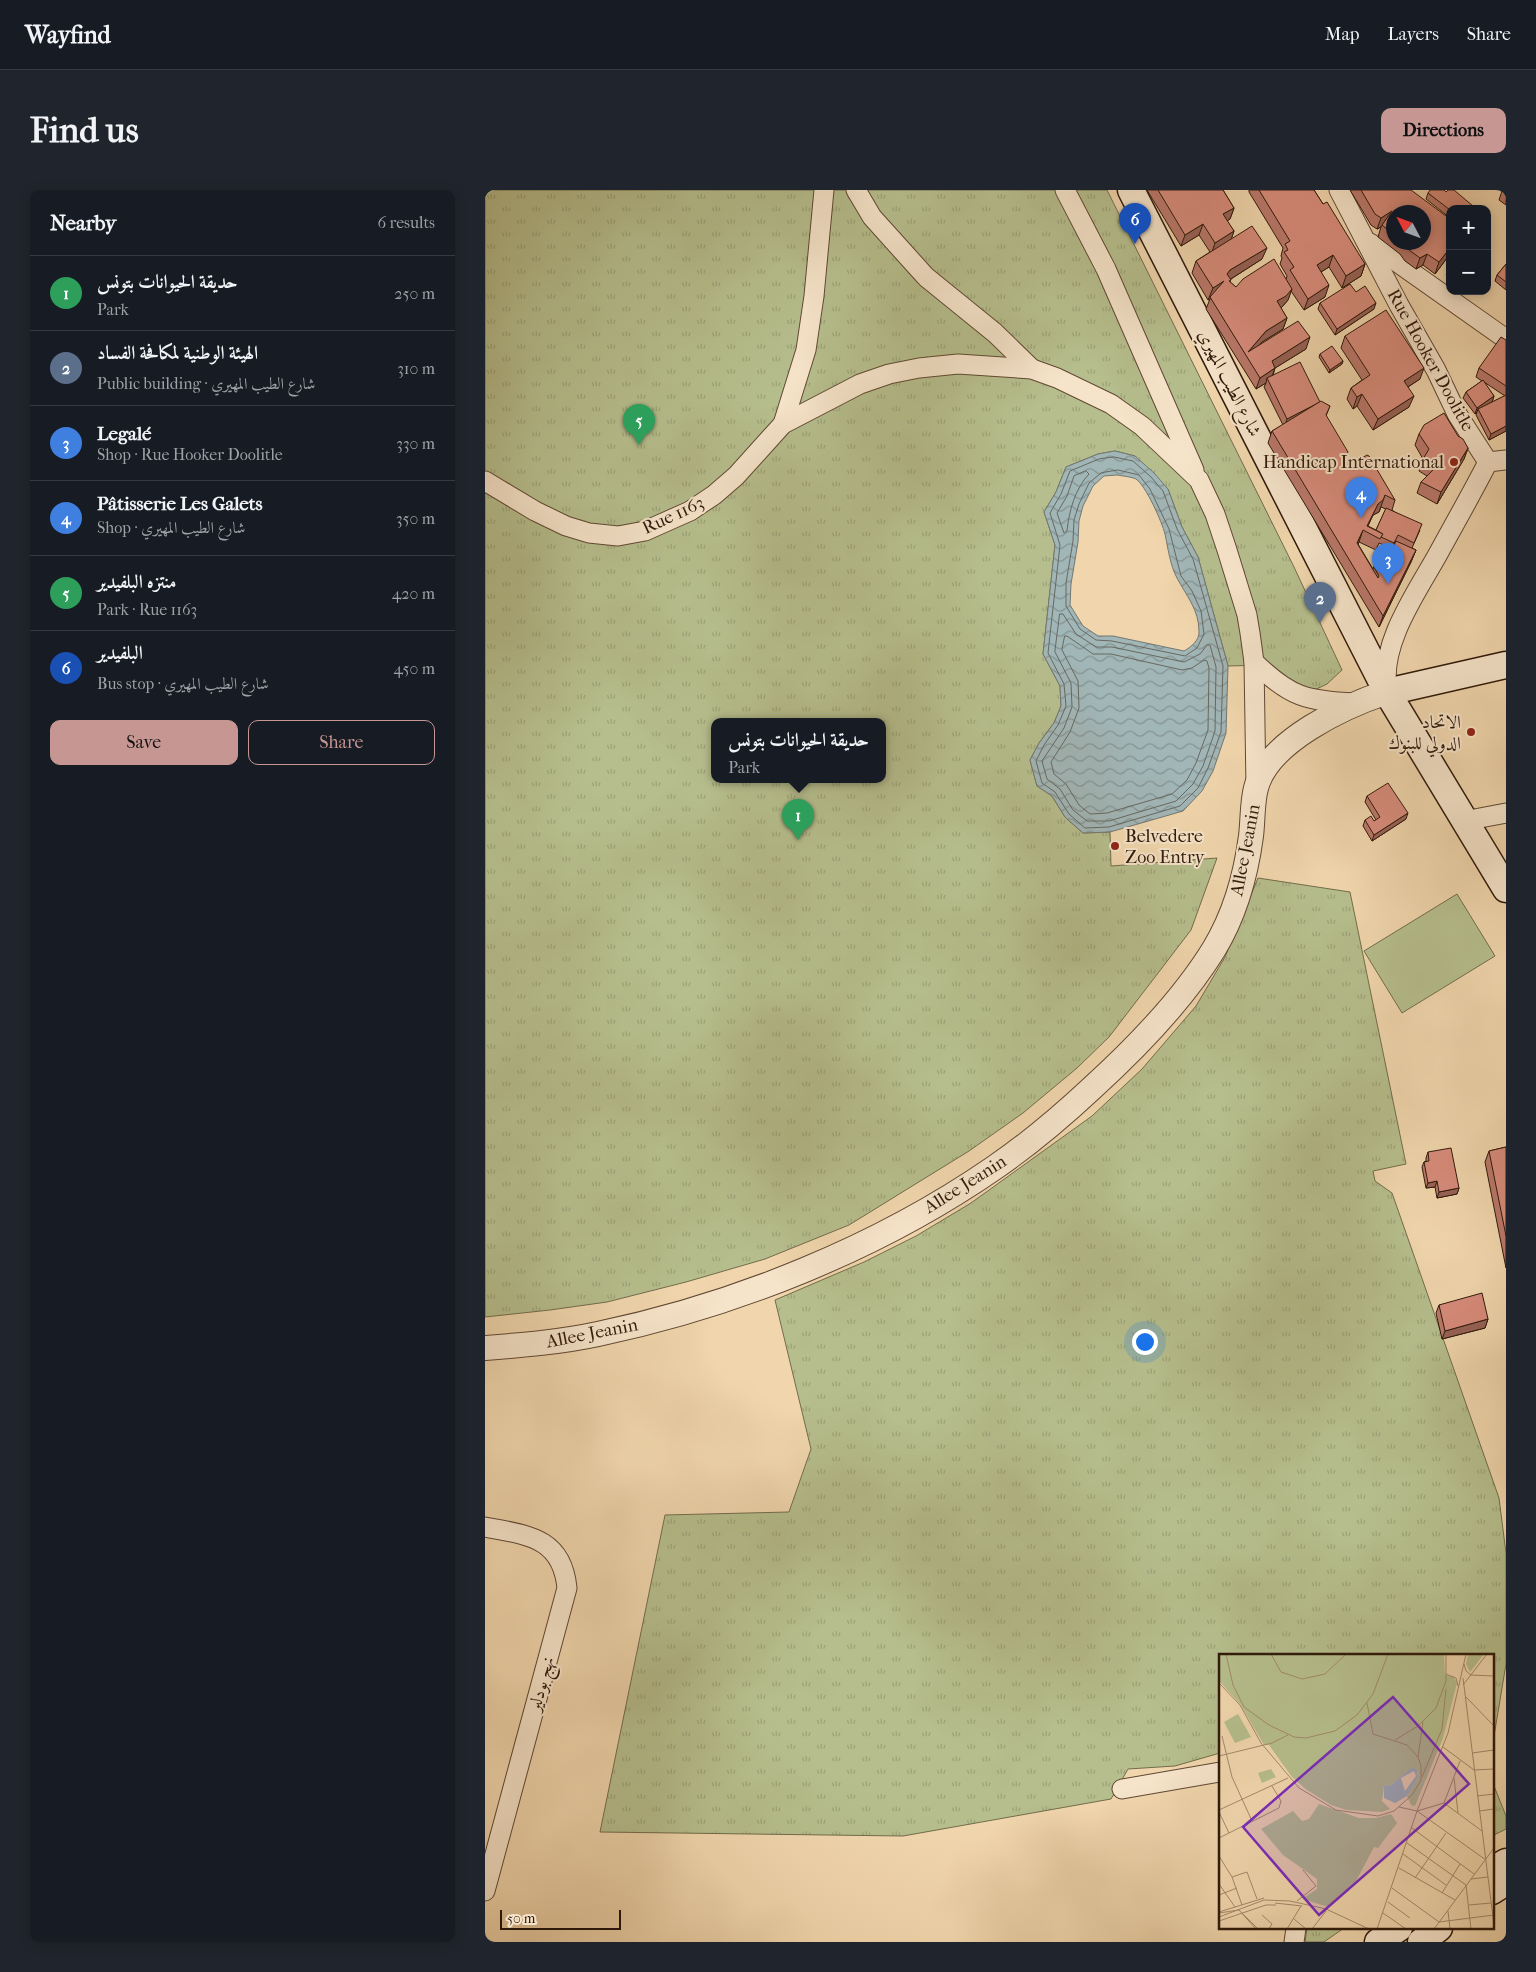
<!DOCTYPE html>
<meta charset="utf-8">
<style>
body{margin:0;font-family:"IM FELL French Canon",Amiri,serif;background:#20242c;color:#f1f3f6}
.controls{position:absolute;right:15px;top:15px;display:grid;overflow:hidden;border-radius:10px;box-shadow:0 2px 12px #0003}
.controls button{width:45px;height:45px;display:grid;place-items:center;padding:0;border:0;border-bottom:1px solid #363941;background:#171b24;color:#f1f3f6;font:25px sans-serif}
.compass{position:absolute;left:901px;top:15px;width:45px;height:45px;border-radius:50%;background:#171b24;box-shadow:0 2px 12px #0003;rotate:311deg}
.scale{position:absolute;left:15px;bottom:12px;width:121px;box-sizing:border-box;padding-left:5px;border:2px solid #2f190a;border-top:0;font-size:14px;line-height:18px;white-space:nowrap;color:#2f190a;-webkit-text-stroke:4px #f6e4ca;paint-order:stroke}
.you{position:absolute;left:659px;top:1151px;width:18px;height:18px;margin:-12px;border:4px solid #fff;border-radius:50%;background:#1a73e8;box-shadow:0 0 0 8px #1a73e833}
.badge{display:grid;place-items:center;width:32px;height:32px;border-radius:50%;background:#c59692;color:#fff;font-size:16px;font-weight:700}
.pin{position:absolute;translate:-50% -41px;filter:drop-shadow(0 1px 2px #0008)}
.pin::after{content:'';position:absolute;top:26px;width:18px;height:15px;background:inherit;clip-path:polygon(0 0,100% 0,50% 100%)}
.popup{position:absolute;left:226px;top:528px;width:175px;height:65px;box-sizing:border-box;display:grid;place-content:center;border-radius:10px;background:#171b24;filter:drop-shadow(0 1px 4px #0005);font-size:16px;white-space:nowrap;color:#9ea1a6}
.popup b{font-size:19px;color:#f1f3f6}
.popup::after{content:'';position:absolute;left:50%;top:100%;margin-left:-10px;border:10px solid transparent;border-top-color:#171b24}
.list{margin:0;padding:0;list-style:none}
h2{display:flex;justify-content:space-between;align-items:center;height:65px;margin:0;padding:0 20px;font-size:21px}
h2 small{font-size:16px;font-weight:400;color:#9ea1a6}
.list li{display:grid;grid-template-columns:32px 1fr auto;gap:15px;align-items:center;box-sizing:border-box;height:75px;padding:0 20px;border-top:1px solid #363941}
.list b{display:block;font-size:19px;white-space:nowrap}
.list p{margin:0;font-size:16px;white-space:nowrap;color:#9ea1a6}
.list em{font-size:16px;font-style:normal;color:#9ea1a6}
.actions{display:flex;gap:10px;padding:15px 20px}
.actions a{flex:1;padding:11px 0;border:1px solid #c59692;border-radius:10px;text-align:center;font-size:18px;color:#c59692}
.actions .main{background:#c59692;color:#111}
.map{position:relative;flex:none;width:1021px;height:1752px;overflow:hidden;border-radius:10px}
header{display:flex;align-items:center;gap:30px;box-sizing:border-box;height:70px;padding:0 25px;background:#171b24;border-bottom:1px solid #363941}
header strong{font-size:24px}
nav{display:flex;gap:28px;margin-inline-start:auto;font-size:18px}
.intro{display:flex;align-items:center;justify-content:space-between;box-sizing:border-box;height:120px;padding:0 30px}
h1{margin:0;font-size:35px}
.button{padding:12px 22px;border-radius:10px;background:#c59692;color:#111;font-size:18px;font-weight:700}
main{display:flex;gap:30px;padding:0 30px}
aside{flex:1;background:#171b24;border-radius:10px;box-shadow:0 2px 12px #0003}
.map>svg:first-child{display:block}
.grass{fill:url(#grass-tufts);stroke:#726c4c;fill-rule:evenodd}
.pitch{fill:#b6be8d;stroke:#726c4c}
.water{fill:url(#water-waves);stroke:#737772;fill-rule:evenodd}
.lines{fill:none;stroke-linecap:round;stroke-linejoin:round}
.shore{stroke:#686860;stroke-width:1}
.minor-casing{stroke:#604833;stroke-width:21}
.tertiary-casing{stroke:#604833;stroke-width:26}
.secondary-casing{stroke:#2f190a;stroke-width:29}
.minor{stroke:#f6e4ca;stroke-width:19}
.tertiary{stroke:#f6e4ca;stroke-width:24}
.secondary{stroke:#f6e4ca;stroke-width:26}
.wall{fill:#ba786b;stroke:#2f190a;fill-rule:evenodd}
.shaded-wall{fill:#976257;stroke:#2f190a}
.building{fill:#d88c7c;stroke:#2f190a}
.poi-dot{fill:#8f2418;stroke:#f6e4ca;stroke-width:2}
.labels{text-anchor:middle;stroke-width:4;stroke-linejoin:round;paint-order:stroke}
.street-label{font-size:18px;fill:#2f190a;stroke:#f6e4ca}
.poi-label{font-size:18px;fill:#2f190a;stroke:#f6e4ca;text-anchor:end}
.inset-road{fill:none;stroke:#a38a6c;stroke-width:1}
.view{fill:#7b2cbf;fill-opacity:0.15;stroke:#7b2cbf;stroke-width:2.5}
.inset-edge{fill:none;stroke:#2f190a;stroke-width:2.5}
</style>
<header>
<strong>Wayfind</strong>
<nav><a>Map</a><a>Layers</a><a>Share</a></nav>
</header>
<div class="intro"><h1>Find us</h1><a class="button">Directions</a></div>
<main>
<aside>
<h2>Nearby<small>6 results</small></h2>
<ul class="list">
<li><span class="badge" style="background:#2e9e5b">1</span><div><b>حديقة الحيوانات بتونس</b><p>Park</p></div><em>250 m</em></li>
<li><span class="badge" style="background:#5c6f8a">2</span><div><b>الهيئة الوطنية لمكافحة الفساد</b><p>Public building · شارع الطيب المهيري</p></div><em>310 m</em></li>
<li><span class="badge" style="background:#3f7fe0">3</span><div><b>Legalé</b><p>Shop · Rue Hooker Doolitle</p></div><em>330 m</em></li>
<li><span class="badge" style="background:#3f7fe0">4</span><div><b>Pâtisserie Les Galets</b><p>Shop · شارع الطيب المهيري</p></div><em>350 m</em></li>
<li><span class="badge" style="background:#2e9e5b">5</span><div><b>منتزه البلفيدير</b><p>Park · Rue 1163</p></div><em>420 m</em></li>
<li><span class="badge" style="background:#1a4fb4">6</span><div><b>البلفيدير</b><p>Bus stop · شارع الطيب المهيري</p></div><em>450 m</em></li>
</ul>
<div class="actions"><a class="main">Save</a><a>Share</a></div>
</aside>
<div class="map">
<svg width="1021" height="1752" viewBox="0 0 1021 1752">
<defs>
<pattern id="grass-tufts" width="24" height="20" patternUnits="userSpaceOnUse" patternTransform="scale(1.25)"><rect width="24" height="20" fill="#b6be8d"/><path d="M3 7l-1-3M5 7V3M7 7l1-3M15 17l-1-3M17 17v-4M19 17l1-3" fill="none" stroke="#9da378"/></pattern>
<pattern id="water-waves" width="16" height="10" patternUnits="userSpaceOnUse" patternTransform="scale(1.25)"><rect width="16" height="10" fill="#a1b6b7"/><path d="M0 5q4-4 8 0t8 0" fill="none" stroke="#849393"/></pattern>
</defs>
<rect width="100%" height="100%" fill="#f1d6ad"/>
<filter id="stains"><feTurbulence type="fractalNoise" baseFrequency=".004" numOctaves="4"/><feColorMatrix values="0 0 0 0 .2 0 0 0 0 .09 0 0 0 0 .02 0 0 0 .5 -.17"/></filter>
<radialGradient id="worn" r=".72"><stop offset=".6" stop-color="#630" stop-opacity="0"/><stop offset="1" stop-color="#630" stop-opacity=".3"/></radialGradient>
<g class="grass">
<path d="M0,0H622L809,377L857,480L842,494L823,503L779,475L743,476L713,367L697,337L683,299L650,266L630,261L613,264L581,277L571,302L559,322L570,355L558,464L575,496L576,516L569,533L554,553L545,570L552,596L567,606L580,627L598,643L625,642L626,676L732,668L706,740L624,847L592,878L538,923L484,961L364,1035L280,1069L201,1092L122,1112L65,1120L0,1127ZM229,531H397V589H229Z"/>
<polygon points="773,688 865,702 921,974 888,981 890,991 907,1003 1014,1308 1021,1363 1021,1474 1007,1558 1007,1466 735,1466 735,1563 690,1576 643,1579 626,1609 418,1646 115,1642 180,1325 304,1322 326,1259 290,1110 379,1072 431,1046 486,1013 607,926 657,879 711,816 740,767"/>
<polygon points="1007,1591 1021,1626 1021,1639 1007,1646"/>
<polygon points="822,1738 859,1738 839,1752 820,1752"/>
</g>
<polygon class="pitch" points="972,704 1010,766 917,823 879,761"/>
<path class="water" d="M630,261L650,266L669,283L683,299L697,337L713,367L743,476L741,543L728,581L717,601L698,621L625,642L598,643L580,627L567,606L552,596L545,570L554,553L569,533L576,516L575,496L558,464L570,355L559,322L571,302L581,277L613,264ZM632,285C638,286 647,287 651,289C661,296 677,332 680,344C683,358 685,375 692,388C701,405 714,420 714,441C715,450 706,457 699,461L628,446H613L598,436L585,415L586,394L593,352L594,331L598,316L608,296L619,286Z"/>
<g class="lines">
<g class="shore">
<polygon points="629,267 648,271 666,287 678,301 692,339 708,369 738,476 736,542 723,578 713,598 695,616 624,637 600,638 584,624 570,602 557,593 551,571 559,555 573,535 581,516 579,494 563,463 575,355 565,323 576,304 585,281 614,269"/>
<polygon points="633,280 654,285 665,299 684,339 696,386 707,401 716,421 719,444 712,458 700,466 627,451 611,450 595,439 581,416 581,393 588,351 589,330 594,314 604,293 616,283"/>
<path d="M601,281L604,284C590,299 584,321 582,341L579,343L572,323L582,306L589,286Z"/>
<polygon points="575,424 578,424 591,444 611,457 627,457 699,472 715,464 722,455 725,455 731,477 730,541 718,576 708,594 691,611 624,631 602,631 588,620 575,599 562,589 557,571 579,538 587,517 586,493 570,462"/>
<polygon points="580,446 582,446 608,464 626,464 697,480 707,478 719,470 722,471 724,478 723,540 711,573 702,590 687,604 622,623 605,624 594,615 581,594 569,584 566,572 585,542 594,518 593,491 577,460"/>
</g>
<defs>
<g id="minor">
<polyline points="371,0 387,27 441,87 510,143 547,179"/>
<polyline points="580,0 621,79 709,280"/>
<polyline points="854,0 914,115 951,180 972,224 1003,272"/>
<polyline points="885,53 1021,149"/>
<polyline points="298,234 321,160 329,106 339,0"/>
<polyline points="1003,272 1021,270"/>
<polyline points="0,291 50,321 81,336 104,343 133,346 160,341 205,321 229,305 251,286 298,234 375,194 404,184 434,178 473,174 547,179 572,188 626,214 657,236 714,290 730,324 742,360 762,425 765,443 769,472 771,597"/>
<path d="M769,472C805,507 821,511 870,513"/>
<path d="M902,498C895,453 932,402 953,364C970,333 987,303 1003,272"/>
<polyline points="979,631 1021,623"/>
<path d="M0,1337C42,1345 77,1347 82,1398L0,1701"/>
<polyline points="637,1599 735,1582"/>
<polyline points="809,1752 811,1738"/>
</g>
<path id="tertiary" d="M0,1158C38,1155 76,1152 113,1144C251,1115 393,1058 509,978C544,954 576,927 607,898C652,857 697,811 729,759C749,726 761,684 766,646C768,630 767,613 771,598C783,551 860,516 902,502"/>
<g id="secondary">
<polyline points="646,0 902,502 1021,699"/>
<polyline points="902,502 1021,475"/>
<polyline points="1007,1680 1021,1672"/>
<polyline points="1007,1701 1021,1692"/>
<polyline points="893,1752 914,1738"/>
<polyline points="936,1752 954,1738"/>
</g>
</defs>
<use href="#minor" class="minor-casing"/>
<use href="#tertiary" class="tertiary-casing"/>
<use href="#secondary" class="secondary-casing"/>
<use href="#minor" class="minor"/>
<use href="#tertiary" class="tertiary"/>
<use href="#secondary" class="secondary"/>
</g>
<g class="wall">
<path d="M662,0H738L749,18L745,29L742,31L749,41L746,49L777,69L746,89L745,92L751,97L801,89L802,86L795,74L797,68L796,66L798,58L764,2V0H829L838,14L880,74L876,86L857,98L844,77L836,82L840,107L819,120L806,101L803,110L796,118L802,128L798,139L777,152L775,155L821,159L790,178L788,186L835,212L845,216L841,226L861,268L868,280L870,279L874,270L910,310L907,320L935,340L927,358L931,360L926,372L894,437L783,253L787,241L798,235L779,197L781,193L771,199L721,119L725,109L723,110L707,83L711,71L725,62L714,45L696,56ZM896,317L901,319L891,340L883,336L888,325L894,322ZM910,351H911L901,372L893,368L888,379L873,354L874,352L891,360L894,353L907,359Z"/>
<path d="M865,0H926L965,64L950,84L938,75L931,79L920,71L915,64L893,47L896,37L892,39L886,35ZM908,22L938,52H908Z"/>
<polygon points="1021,0 1021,15 1014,10 1017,1"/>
<polygon points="943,3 965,19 965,28 941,9"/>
<polygon points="1021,74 1021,100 1010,91 1012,85"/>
<polygon points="965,77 965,88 961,85"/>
<polygon points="871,102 889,119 850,145 833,119 835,113"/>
<polygon points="860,146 935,189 923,197 924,217 888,240 872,216 868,219 862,209 866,198 877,190 856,158"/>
<path d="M1021,150V241L1004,250L991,225L992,222L990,224L978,208L981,202L997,191L991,187L994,178ZM999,192L1020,206L1003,214L1007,212L1009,206Z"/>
<polygon points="835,164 858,171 857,174 844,183 834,167"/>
<polygon points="934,244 973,246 983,258 979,269 952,314 932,303 936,292 942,286 934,281 938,269 930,255"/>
<polygon points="882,606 921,629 887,651 878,636 880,630 889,631 891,630 880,612"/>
<polygon points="1021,957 1021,1078 1000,972 1004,961"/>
<polygon points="943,962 974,998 972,1004 952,1008 950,997 941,998 937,977 939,972 941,971 941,968"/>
<polygon points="954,1115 1003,1129 1000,1138 957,1149 951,1123"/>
</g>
<g class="shaded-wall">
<polygon points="749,18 745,29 734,36 738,24"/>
<polygon points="907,21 896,37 892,39 896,28"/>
<polygon points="718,34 714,45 696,56 700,45"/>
<polygon points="749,41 745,53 726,65 730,53"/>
<polygon points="782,58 777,69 741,92 742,84 745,80"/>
<polygon points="965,58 965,64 950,84 954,72"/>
<polygon points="942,64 938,75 931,79 935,68"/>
<polygon points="848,65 844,77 828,87 832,75"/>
<polygon points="880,74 876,86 857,98 861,86"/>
<polygon points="739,91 725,109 723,110 728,98"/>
<polygon points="844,95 840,107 819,120 823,109"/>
<polygon points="807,99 803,110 797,117 788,123 792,111"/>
<polygon points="891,113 889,119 850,145 852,139"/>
<polygon points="802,128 798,139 777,152 763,168 763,162 781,141"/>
<polygon points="825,147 821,159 782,183 787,171"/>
<polygon points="858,171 857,174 844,183 845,180"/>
<polygon points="790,178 786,189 782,188 781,193 771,199 775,188"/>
<polygon points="939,178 935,189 915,202 919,191"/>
<polygon points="877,204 872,216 868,219 872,207"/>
<polygon points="929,206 924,217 888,240 893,229"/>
<polygon points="1009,206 1007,212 994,221 993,219 992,222 990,224 992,218"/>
<polygon points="835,212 799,238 802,229"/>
<polygon points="1021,236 1021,241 1004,250 1006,244"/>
<polygon points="983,258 979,269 952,314 956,302"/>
<polygon points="900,305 894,322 888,325 880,341 882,336 893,314"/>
<polygon points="878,340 874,352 868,364 872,353"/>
<polygon points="931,360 926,372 894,437 898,426"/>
<polygon points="923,623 921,629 887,651 889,645"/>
<polygon points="952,991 950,997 941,998 943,993"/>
<polygon points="974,998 972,1004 952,1008 954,1002"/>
<polygon points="1003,1129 1000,1138 957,1149 960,1141"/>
</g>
<g class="building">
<polygon points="673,0 738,0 749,18 738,24 749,41 730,53 718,34 700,45"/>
<polygon points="774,0 829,0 838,14 842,12 880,74 861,86 848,65 832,75 844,95 823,109 805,80 809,77 799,62 803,60 800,54 805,51"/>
<polygon points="876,0 926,0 965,29 965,58 954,72 942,64 935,68 924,60 920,52 938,52 938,22 908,22 908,44 897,35 907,21 896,28 890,24"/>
<polygon points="945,0 959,0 961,2 963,0 969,0 988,16 986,19 965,19 965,20 943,3"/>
<polygon points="1018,0 1021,0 1021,4 1017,1"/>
<polygon points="767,36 782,58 745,80 742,84 746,90 744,91 751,97 758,89 789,69 807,99 801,106 792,111 802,128 781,141 763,162 813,131 825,147 787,171 790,178 775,188 725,107 739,91 728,98 711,71"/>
<polygon points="1021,74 1021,92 1012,85"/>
<polygon points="965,77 965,84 962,82"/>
<polygon points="865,94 871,102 880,96 891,113 852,139 835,113"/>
<polygon points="901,120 939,178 919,191 929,206 893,229 877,204 872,207 866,198 885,185 860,146"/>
<polygon points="1016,147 1021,150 1021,196 994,178"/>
<polygon points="847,156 858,171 845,180 835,164"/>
<polygon points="815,172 835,212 802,229 782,188"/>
<polygon points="998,190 1009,206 992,218 981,202"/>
<polygon points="1021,205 1021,236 1006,244 993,219"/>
<polygon points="836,211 845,216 841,225 863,262 860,267 868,280 877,275 874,270 882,265 884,266 910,310 900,305 898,310 893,314 882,336 898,344 895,349 878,340 872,353 893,388 894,386 889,377 893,368 901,372 911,351 931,360 898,426 787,241"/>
<polygon points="959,223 973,246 978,249 983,258 956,302 936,292 951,277 938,269 944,259 934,244 939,235"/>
<polygon points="901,318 937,334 929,353 913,345 909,353 896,347 898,344 891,340"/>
<polygon points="903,593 923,623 889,645 880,630 886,626 889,631 895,627 882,606"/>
<polygon points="1021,957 1021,1046 1004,961"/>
<polygon points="966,958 974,998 954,1002 952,991 943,993 939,972 944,971 943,962"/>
<polygon points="997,1103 1003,1129 960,1141 954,1115"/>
</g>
<g class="poi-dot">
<circle cx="969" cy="272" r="5"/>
<circle cx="986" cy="542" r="5"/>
<circle cx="630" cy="656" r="5"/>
</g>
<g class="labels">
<g class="street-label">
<text transform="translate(946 170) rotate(61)" y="6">Rue Hooker Doolitle</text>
<text transform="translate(745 193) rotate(63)" y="6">شارع الطيب المهيري</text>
<text transform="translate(188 325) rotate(-25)" y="6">Rue 1163</text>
<text transform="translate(760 660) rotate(-79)" y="6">Allee Jeanin</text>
<text transform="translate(480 994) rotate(-32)" y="6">Allee Jeanin</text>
<text transform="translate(107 1143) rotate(-11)" y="6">Allee Jeanin</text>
<text transform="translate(56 1494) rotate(-75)" y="6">نهج بودلير</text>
</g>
<g class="poi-label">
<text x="959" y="278">Handicap International</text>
<text x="976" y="538">الاتحاد<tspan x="976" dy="21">الدولي للبنوك</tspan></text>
<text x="640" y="652" text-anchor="start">Belvedere<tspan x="640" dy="21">Zoo Entry</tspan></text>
</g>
</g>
<g transform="translate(734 1464)">
<rect width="275" height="275" fill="#f1d6ad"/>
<path d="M0,0H225L226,21L234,22L238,29L224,84L196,152L192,151L188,142L199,123V118L193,113L172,131L165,132L163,147L171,155L163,158L127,156L112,151L88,136L73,123L50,91H45L21,50L0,27ZM249,0H265L251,18L247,10ZM100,150L140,164H157L172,160L178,169L159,194L155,193L137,227L110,253L83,245L98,235V225L64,201L42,175L74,157L83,167L90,165Z" fill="#b6be8d"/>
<path d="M19,60L32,83L16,89L5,68ZM52,115L57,123L43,129L39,119Z" fill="#b6be8d"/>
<path d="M193,113L198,116L199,123L188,142L176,149L165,144V132L172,131ZM195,117L197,122L186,137L182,124Z" fill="#a1b6b7" fill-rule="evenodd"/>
<path class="inset-road" d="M7,0L14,31L25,53L50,71L75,83L87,84L116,77L138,61L154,40L169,0M52,0L62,18L83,25L106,20L127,0M245,10L247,17L252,21L275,22M227,20L237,24L239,32M244,24L275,271M0,29L21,51L42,89L80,134L117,156L159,162L175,157L193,141L202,126V112L199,103L188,91L154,80L148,49M244,31L268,0M247,43L275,72M3,82L13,123L33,167M176,86L199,72L217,54L227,27V0M224,93L255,116L275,115M253,99L275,96M0,102L53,89L69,81M199,103L204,68M203,123L223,75L227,35M235,124L239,159M258,142L275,140M225,149L263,177M225,149L241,107M180,153L198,157L225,149M0,156L69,124M198,157L267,206M260,157L275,155M0,158L10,179M193,174L255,220M0,184L60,154L62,147L53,132M188,189L247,231L252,275M184,200L227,231M0,202L13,223L23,251M180,214L236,246M13,223L28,218L38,245M196,224L227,179M252,225L269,223M0,230L16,253M173,234L220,268L275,261M223,239L241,210M0,241L18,234M78,247L97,232L84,216M169,248L191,264M56,249L83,252M250,251L272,249M229,257L231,275M0,258L45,244M0,259L20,256L37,275M23,259L39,275M164,259L187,275M43,261L53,270L50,275M0,263L45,246L71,247L107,255L150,275M75,265L87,275M0,267L47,251H57M68,275L82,252M93,275L107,257M158,275L198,157L229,79L247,0M215,275L275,194"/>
<path class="view" d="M174,43L250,130L100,261L24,173Z"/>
<rect width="275" height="275" class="inset-edge"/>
</g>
<rect width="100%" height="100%" filter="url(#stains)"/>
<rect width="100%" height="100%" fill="url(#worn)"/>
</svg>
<div class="controls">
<button>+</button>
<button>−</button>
</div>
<svg class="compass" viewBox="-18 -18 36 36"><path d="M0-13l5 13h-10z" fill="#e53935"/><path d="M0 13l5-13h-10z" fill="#9ea1a6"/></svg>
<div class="scale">50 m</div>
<div class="you"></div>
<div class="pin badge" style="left:313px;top:650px;background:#2e9e5b">1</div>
<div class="popup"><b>حديقة الحيوانات بتونس</b>Park</div>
<div class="pin badge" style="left:835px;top:433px;background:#5c6f8a">2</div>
<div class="pin badge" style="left:903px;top:394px;background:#3f7fe0">3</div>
<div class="pin badge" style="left:876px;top:328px;background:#3f7fe0">4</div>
<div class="pin badge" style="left:154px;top:255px;background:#2e9e5b">5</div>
<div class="pin badge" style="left:650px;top:54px;background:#1a4fb4">6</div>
</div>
</main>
